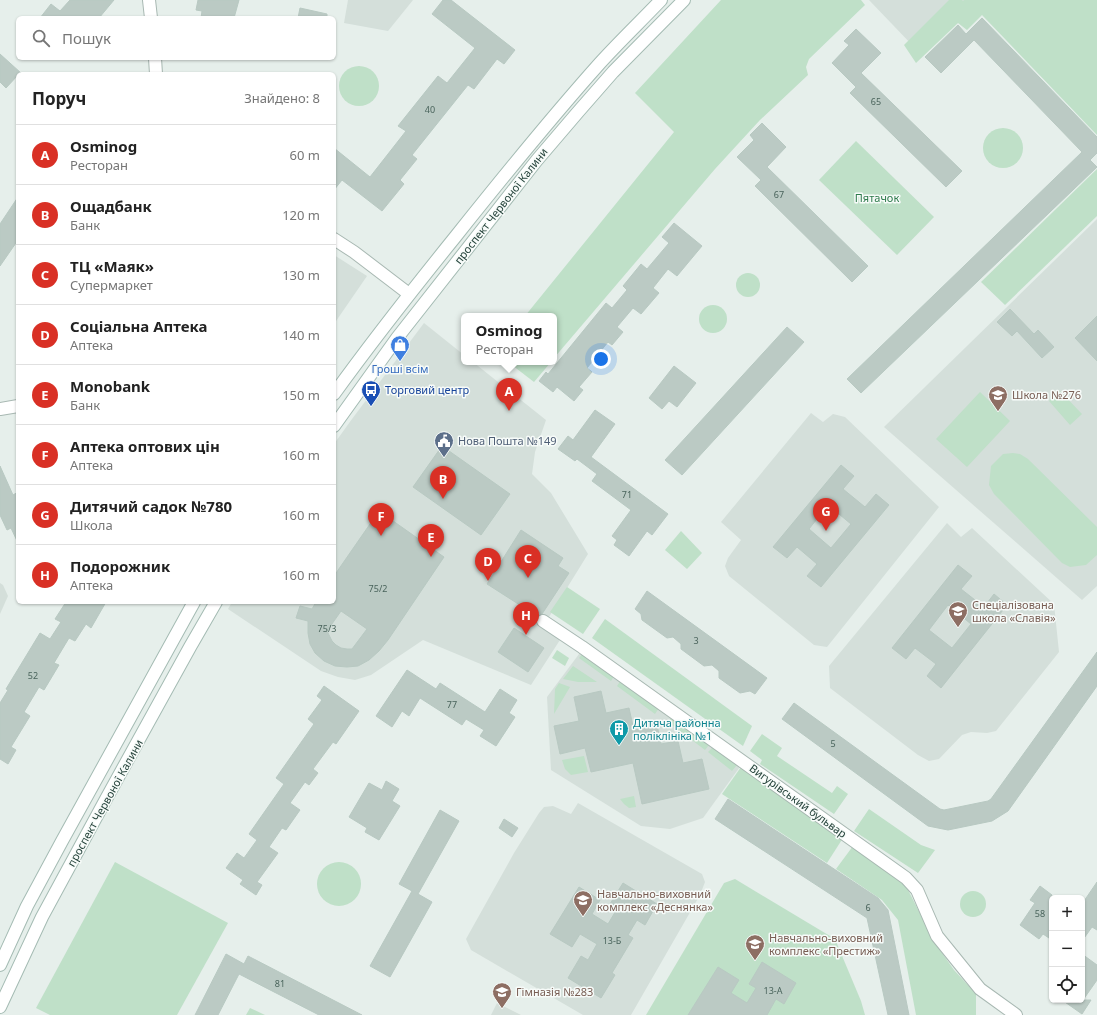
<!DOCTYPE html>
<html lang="uk">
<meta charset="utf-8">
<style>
body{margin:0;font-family:"Noto Sans",sans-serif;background:#f6f6f6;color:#222}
.controls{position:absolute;right:12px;bottom:12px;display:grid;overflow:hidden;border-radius:6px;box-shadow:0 1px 3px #0004}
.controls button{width:36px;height:36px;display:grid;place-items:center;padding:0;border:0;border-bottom:1px solid #e0e0e0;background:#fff;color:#222;font:20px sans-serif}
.you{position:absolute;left:601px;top:359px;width:14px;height:14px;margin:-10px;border:3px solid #fff;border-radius:50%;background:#1a73e8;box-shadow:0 0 0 6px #1a73e833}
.badge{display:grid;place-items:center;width:26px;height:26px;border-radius:50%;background:#d93025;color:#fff;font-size:13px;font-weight:700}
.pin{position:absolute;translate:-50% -33px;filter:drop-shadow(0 1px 2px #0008)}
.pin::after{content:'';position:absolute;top:21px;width:14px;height:12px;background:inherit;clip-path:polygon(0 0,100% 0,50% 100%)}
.popup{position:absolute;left:461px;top:313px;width:96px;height:52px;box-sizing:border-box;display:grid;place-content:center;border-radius:6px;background:#fff;filter:drop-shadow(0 1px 3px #0005);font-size:13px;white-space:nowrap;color:#767676}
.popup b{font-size:15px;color:#222}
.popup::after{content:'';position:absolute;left:50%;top:100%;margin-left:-8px;border:8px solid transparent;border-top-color:#fff}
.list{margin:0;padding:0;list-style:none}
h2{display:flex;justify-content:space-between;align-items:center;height:52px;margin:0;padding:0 16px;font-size:17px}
h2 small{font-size:13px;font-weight:400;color:#767676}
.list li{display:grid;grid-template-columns:26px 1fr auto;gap:12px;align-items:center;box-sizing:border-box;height:60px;padding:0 16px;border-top:1px solid #e0e0e0}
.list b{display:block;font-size:15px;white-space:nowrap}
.list p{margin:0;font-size:13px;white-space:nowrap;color:#767676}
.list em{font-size:13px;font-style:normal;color:#767676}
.icon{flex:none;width:22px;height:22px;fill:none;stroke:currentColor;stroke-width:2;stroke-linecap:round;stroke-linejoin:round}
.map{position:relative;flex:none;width:1097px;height:1015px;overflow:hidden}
.search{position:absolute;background:#fff;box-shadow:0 1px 3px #0004;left:16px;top:16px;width:320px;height:44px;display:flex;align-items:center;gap:10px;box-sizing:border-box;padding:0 14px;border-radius:6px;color:#767676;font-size:15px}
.panel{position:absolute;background:#fff;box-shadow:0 1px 3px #0004;left:16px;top:72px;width:320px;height:532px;border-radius:6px}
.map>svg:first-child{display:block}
.built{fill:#d4dfda}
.green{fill:#bfe0c8}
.building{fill:#bbcac4;stroke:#b8c9c2;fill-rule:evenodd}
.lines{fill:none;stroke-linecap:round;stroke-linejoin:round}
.street-casing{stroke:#a8b8b2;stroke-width:14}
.secondary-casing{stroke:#a4bbb3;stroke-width:14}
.street{stroke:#fff;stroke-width:12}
.secondary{stroke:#fff;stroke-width:12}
.labels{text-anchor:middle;stroke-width:3;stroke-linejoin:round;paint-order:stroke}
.number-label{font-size:9px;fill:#4a645c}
.park-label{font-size:11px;fill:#2d7a4b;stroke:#f7fbf9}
.street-label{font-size:11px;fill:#24423a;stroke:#f7fbf9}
.shop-label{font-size:11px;fill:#366cbe;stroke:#f7fbf9}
.transit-label{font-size:11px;fill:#164399;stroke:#f7fbf9;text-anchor:start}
.education-label{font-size:11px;fill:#785e54;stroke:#f7fbf9;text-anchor:start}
.service-label{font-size:11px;fill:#4e5e75;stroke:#f7fbf9;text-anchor:start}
.culture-label{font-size:11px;fill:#0d838f;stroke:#f7fbf9;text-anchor:start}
</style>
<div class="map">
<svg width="1097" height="1015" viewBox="0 0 1097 1015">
<rect width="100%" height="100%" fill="#e6efeb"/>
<g class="built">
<polygon points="348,0 413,0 388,31 344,23"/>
<polygon points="869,0 967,0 915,48"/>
<polygon points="1097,219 1097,586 1082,600 884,427"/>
<polygon points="334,255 367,276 334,324"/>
<polygon points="424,323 464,355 464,362 473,362 546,420 535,452 532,474 551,493 588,554 549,617 567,629 531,685 423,640 371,675 355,680 338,677 321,671 228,609 232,602 334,602 334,444 352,419"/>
<polygon points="811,413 823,422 833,414 845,417 939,507 827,647 814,645 729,576 725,566 728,558 741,540 721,522"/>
<polygon points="947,523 961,537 972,528 1054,604 1059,652 996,731 987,733 971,732 962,735 939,759 929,761 918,755 830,688 829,666"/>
<polygon points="0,583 3,585 8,596 0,614"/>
<polygon points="582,650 742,764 703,818 670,829 641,826 551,770 547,697"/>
<polygon points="578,803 702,874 705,882 700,895 631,1015 583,1015 471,950 466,939 514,853 539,813 544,807 553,806 571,814"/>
<polygon points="497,1003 521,1015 491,1015"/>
</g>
<g class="green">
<polygon points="721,0 861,0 865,5 809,59 806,67 808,75 760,120 715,169 554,358 554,316 525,316 674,132 635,93"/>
<polygon points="949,0 962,0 963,1 964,0 1097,0 1097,135 982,15 967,30 958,23 916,63 904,45"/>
<circle cx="359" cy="86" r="20"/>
<circle cx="1003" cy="148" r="20"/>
<polygon points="856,141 934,217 897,255 819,180"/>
<polygon points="1097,169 1097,216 1005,305 981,282"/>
<circle cx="748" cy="285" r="12"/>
<circle cx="713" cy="319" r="14"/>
<polygon points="508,362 551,362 534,382"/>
<polygon points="1060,391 1082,414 1070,425 1049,401"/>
<polygon points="980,392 1010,421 967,467 936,439"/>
<polygon points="1013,453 1020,454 1028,459 1097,527 1097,555 1086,565 1070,567 1062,563 994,494 989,485 991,466 1003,454"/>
<polygon points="681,531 702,553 687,569 665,550"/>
<polygon points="567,587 600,609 583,634 550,612"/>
<polygon points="605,619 752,726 743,746 592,638"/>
<polygon points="557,650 569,658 565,666 552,658"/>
<polygon points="583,653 614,676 611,681 579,658"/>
<polygon points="573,666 597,682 578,682 563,679"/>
<polygon points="621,680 659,708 655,714 617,686"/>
<polygon points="559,683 570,687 554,714 555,689"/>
<polygon points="672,717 709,745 705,750 668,722"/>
<polygon points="762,734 782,748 777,756 832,793 837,786 848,794 834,814 760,764 762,760 750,751"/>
<polygon points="713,747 737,765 732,771 708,752"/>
<polygon points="584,756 588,772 571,775 565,769 562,760"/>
<polygon points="741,767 843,838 827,863 722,794"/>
<polygon points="634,796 636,807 629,808 624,804 620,799"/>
<polygon points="869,809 921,845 935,850 918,873 854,831"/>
<polygon points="853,846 897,877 906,886 935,943 954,970 976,994 976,1015 916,1015 898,920 882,900 836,869"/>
<circle cx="339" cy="884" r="22"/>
<polygon points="115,862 228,923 177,1015 50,1015 36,1008"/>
<polygon points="735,879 835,939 861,1001 865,1015 646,1015 724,883"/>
<circle cx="973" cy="904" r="13"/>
<polygon points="250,1008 265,1015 246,1015"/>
</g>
<g class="building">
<polygon points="70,0 114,0 99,18 40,18 51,4 60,11"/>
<polygon points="198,0 239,0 234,18 201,18 202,11 196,10"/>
<polygon points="443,0 451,0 515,50 504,64 497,59 474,89 468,85 412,155 417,159 400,180 404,184 382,211 342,180 334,190 334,148 370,177 406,131 398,126 438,76 447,83 475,48 432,14"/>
<polygon points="300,8 327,14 327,18 298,18"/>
<polygon points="982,18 1097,137 1097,153 1090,160 1097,167 861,393 847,379 1082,152 974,40 941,73 925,57 958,25 966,34"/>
<polygon points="856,29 881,53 861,73 962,171 946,187 850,93 856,87 832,63 849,45 844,41"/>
<polygon points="0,54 21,73 18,74 18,75 6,88 0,82"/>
<polygon points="762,123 786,147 767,167 868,266 852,282 755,186 761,180 737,157 754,140 750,135"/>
<polygon points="18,197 18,240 0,266 0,224"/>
<polygon points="674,223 702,246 677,276 668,269 653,288 659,293 641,314 633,308 617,327 623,332 612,345 608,342 587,368 592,372 579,387 583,390 574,401 557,387 553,392 539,381 546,372 548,374 606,303 612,308 627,290 623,286 641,264 647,269 669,243 662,237"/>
<polygon points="1010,309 1034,334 1038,330 1054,347 1042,358 1017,331 1012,336 997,322"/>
<polygon points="1097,316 1097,361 1075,338"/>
<polygon points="787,327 804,342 682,475 665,460"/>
<polygon points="674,366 696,383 677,407 669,401 662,409 649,398"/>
<polygon points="595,410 615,424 591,457 668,514 652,535 647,531 629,556 614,545 617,540 612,536 631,510 592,481 597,474 577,459 575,461 558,449 568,436 573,440"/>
<polygon points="442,446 510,494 481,535 413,487"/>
<path d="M841,465L854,476L843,489L865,507L876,494L889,505L821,587L807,576L817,564L797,547L787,558L773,547ZM828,505L851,524L831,548L809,529Z"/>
<polygon points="0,466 13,495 18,492 18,543 11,528 7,530 0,515"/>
<path d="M379,511L444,557L388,640L379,651L369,660L358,666L347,667L335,666L324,661L315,653L310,644L308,633V621L296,618L300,606L312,609L316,602H334V576ZM341,611L367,629L352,649H347L341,648L336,645L332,641L327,631Z"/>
<polygon points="521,530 563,558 558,566 569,573 542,614 537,616 487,584"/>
<path d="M958,565L972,576L961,589L984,607L994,594L1007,605L941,688L927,676L936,664L915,648L906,659L892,648ZM948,605L971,624L952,648L929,630Z"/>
<polygon points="647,591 767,678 755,694 750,691 740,693 719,678 719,671 712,665 704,666 681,649 681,644 673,637 667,638 642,620 641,614 635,609"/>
<polygon points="66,602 106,602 91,628 86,624 75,641 69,638 54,663 59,665 44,690 39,687 24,712 30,716 11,747 16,750 8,764 0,759 0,703 8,690 6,689 40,633 50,639 61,622 55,619"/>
<polygon points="514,628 544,648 528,672 498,652"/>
<polygon points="1097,652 1097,686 1008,811 992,821 948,830 928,826 782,719 794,703 940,809 944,810 988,801 991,799"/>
<polygon points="407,670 436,689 440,683 485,712 500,689 517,700 509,713 515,717 496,746 480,736 484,730 466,719 462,725 420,698 409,716 402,711 392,727 376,716"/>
<polygon points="324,686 359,711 336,744 333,742 313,769 318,773 309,785 305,782 290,803 300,810 286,830 282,828 269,847 278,853 257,882 262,885 256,895 240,884 243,880 226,868 237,853 244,858 257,840 249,834 284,784 276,778 314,724 308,719 322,700 317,696"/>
<polygon points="601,691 606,713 629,708 633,726 656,720 661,744 678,741 683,763 702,759 709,789 642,804 633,763 591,772 585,748 560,754 554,726 579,721 574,697"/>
<polygon points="386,781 399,789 392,801 400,806 379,840 365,832 367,828 349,817 369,783 382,790"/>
<polygon points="728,799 878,898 888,910 909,1015 888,1015 867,918 715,819"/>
<polygon points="440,810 459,821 418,894 432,902 390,977 370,966 412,891 399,884"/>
<polygon points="504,819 518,828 512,837 499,828"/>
<polygon points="1097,882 1097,930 1092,927 1082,941 1082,904"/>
<polygon points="623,883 657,904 645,925 637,920 628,935 633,938 612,973 615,975 601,998 568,978 581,956 588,960 597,944 580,934 572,947 550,934 579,887 600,900 592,914 608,924 617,909 610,904"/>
<polygon points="1040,886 1052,895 1052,940 1043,934 1039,939 1020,925 1035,903 1030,900"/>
<polygon points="226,954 244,964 248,956 362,1015 319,1015 239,974 218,1015 195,1015"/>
<polygon points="1082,954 1097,965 1097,980 1083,1000 1091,1000 1082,1014 1062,1000 1082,1000"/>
<polygon points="762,962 796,983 784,1004 776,999 767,1015 688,1015 718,967 739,980 731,993 747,1003 756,988 749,984"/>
</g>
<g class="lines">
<defs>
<g id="street">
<polyline points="149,0 151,18"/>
<polyline points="155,58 156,74"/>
<polyline points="334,239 354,252 409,294"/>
<polyline points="0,409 18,406"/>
<polyline points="543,621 582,647 906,878 917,890 937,936 980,989 1016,1015"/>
</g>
<g id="secondary">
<path d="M334,394C373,340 414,288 456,236C503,177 550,119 600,63C619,42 641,21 661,0"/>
<polyline points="334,426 397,338 537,160 578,112 613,72 684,0"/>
<polyline points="0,965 27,906 62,841 194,602"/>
<polyline points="0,1007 42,917 106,799 190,647 216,602"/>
</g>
</defs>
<use href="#street" class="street-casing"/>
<use href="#secondary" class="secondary-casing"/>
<use href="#street" class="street"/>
<use href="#secondary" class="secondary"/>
</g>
<defs>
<symbol id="shop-pin" viewBox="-11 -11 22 30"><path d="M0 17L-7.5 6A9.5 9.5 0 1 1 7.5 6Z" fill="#3f7fe0" stroke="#f7fbf9"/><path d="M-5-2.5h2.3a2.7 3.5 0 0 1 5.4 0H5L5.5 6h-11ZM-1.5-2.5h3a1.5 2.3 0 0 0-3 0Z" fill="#fff"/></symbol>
<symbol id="bus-pin" viewBox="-11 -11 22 30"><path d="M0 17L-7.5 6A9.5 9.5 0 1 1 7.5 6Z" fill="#1a4fb4" stroke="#f7fbf9"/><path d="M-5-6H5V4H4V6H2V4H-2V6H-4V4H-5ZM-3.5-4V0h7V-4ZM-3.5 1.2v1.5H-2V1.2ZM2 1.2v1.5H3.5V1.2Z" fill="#fff"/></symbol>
<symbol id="school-pin" viewBox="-11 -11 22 30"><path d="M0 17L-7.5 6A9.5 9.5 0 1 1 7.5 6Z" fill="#8d6e63" stroke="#f7fbf9"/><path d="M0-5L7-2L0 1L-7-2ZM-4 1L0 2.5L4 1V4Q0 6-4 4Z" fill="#fff"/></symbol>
<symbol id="civic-pin" viewBox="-11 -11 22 30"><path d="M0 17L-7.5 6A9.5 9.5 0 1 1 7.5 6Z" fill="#5c6f8a" stroke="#f7fbf9"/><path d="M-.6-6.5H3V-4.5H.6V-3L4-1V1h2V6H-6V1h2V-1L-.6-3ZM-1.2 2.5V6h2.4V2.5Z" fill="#fff"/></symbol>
<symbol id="building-pin" viewBox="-11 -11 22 30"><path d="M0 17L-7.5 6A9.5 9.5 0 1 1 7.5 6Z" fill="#0f9aa8" stroke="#f7fbf9"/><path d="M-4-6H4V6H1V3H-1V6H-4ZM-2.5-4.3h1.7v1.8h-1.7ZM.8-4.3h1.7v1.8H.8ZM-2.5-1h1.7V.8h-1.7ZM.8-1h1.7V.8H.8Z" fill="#fff"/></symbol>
</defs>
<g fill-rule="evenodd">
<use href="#shop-pin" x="389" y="334" width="22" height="30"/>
<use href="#bus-pin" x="360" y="379" width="22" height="30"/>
<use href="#school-pin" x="987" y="384" width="22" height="30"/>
<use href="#civic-pin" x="433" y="430" width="22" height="30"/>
<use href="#school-pin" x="947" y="600" width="22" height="30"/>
<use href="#building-pin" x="608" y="718" width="22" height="30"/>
<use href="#school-pin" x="572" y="889" width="22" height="30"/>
<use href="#school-pin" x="744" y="933" width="22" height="30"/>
<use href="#school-pin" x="491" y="981" width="22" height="30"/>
</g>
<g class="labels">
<g class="number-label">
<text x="876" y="105">65</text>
<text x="430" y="113">40</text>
<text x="779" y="198">67</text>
<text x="627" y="498">71</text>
<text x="378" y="592">75/2</text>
<text x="327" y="632">75/3</text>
<text x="696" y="644">3</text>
<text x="33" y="679">52</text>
<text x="452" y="708">77</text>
<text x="833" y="747">5</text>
<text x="868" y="911">6</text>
<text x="1040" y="917">58</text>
<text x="612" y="944">13-Б</text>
<text x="280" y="987">81</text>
<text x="773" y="994">13-А</text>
</g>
<g class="park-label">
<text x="877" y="202">Пятачок</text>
</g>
<g class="street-label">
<text transform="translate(501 206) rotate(-52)" y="4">проспект Червоної Калини</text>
<text transform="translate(798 801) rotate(36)" y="4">Вигурівський бульвар</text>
<text transform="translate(105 803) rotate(-61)" y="4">проспект Червоної Калини</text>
</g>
<g class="shop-label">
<text x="400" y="373">Гроші всім</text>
</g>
<g class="transit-label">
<text x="385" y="394">Торговий центр</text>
</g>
<g class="education-label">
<text x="1012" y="399">Школа №276</text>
<text x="972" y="609">Спеціалізована<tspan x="972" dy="13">школа «Славія»</tspan></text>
<text x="597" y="898">Навчально-виховний<tspan x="597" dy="13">комплекс «Деснянка»</tspan></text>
<text x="769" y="942">Навчально-виховний<tspan x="769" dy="13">комплекс «Престиж»</tspan></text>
<text x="516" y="996">Гімназія №283</text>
</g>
<g class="service-label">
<text x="458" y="445">Нова Пошта №149</text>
</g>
<g class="culture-label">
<text x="633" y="727">Дитяча районна<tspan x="633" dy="13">поліклініка №1</tspan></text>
</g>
</g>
</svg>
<div class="controls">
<button>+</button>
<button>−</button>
<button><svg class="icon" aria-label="locate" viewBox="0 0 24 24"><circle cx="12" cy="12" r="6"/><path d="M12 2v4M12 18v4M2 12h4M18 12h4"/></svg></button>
</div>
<div class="you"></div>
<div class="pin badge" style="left:509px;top:411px">A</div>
<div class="popup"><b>Osminog</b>Ресторан</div>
<div class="pin badge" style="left:443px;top:499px">B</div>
<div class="pin badge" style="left:528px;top:578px">C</div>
<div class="pin badge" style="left:488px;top:581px">D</div>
<div class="pin badge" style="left:431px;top:557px">E</div>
<div class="pin badge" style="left:381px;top:536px">F</div>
<div class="pin badge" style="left:826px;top:531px">G</div>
<div class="pin badge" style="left:526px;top:635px">H</div>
<div class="search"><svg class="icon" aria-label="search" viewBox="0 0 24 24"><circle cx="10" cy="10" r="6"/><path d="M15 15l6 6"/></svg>Пошук</div>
<section class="panel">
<h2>Поруч<small>Знайдено: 8</small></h2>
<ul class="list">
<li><span class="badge">A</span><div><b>Osminog</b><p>Ресторан</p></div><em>60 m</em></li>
<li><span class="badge">B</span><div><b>Ощадбанк</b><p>Банк</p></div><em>120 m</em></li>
<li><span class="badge">C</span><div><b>ТЦ «Маяк»</b><p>Супермаркет</p></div><em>130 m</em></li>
<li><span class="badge">D</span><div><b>Соціальна Аптека</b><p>Аптека</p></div><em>140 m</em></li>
<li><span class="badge">E</span><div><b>Monobank</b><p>Банк</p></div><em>150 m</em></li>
<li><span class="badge">F</span><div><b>Аптека оптових цін</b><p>Аптека</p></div><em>160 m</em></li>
<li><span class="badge">G</span><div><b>Дитячий садок №780</b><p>Школа</p></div><em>160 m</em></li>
<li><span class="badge">H</span><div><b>Подорожник</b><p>Аптека</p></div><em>160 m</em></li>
</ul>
</section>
</div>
